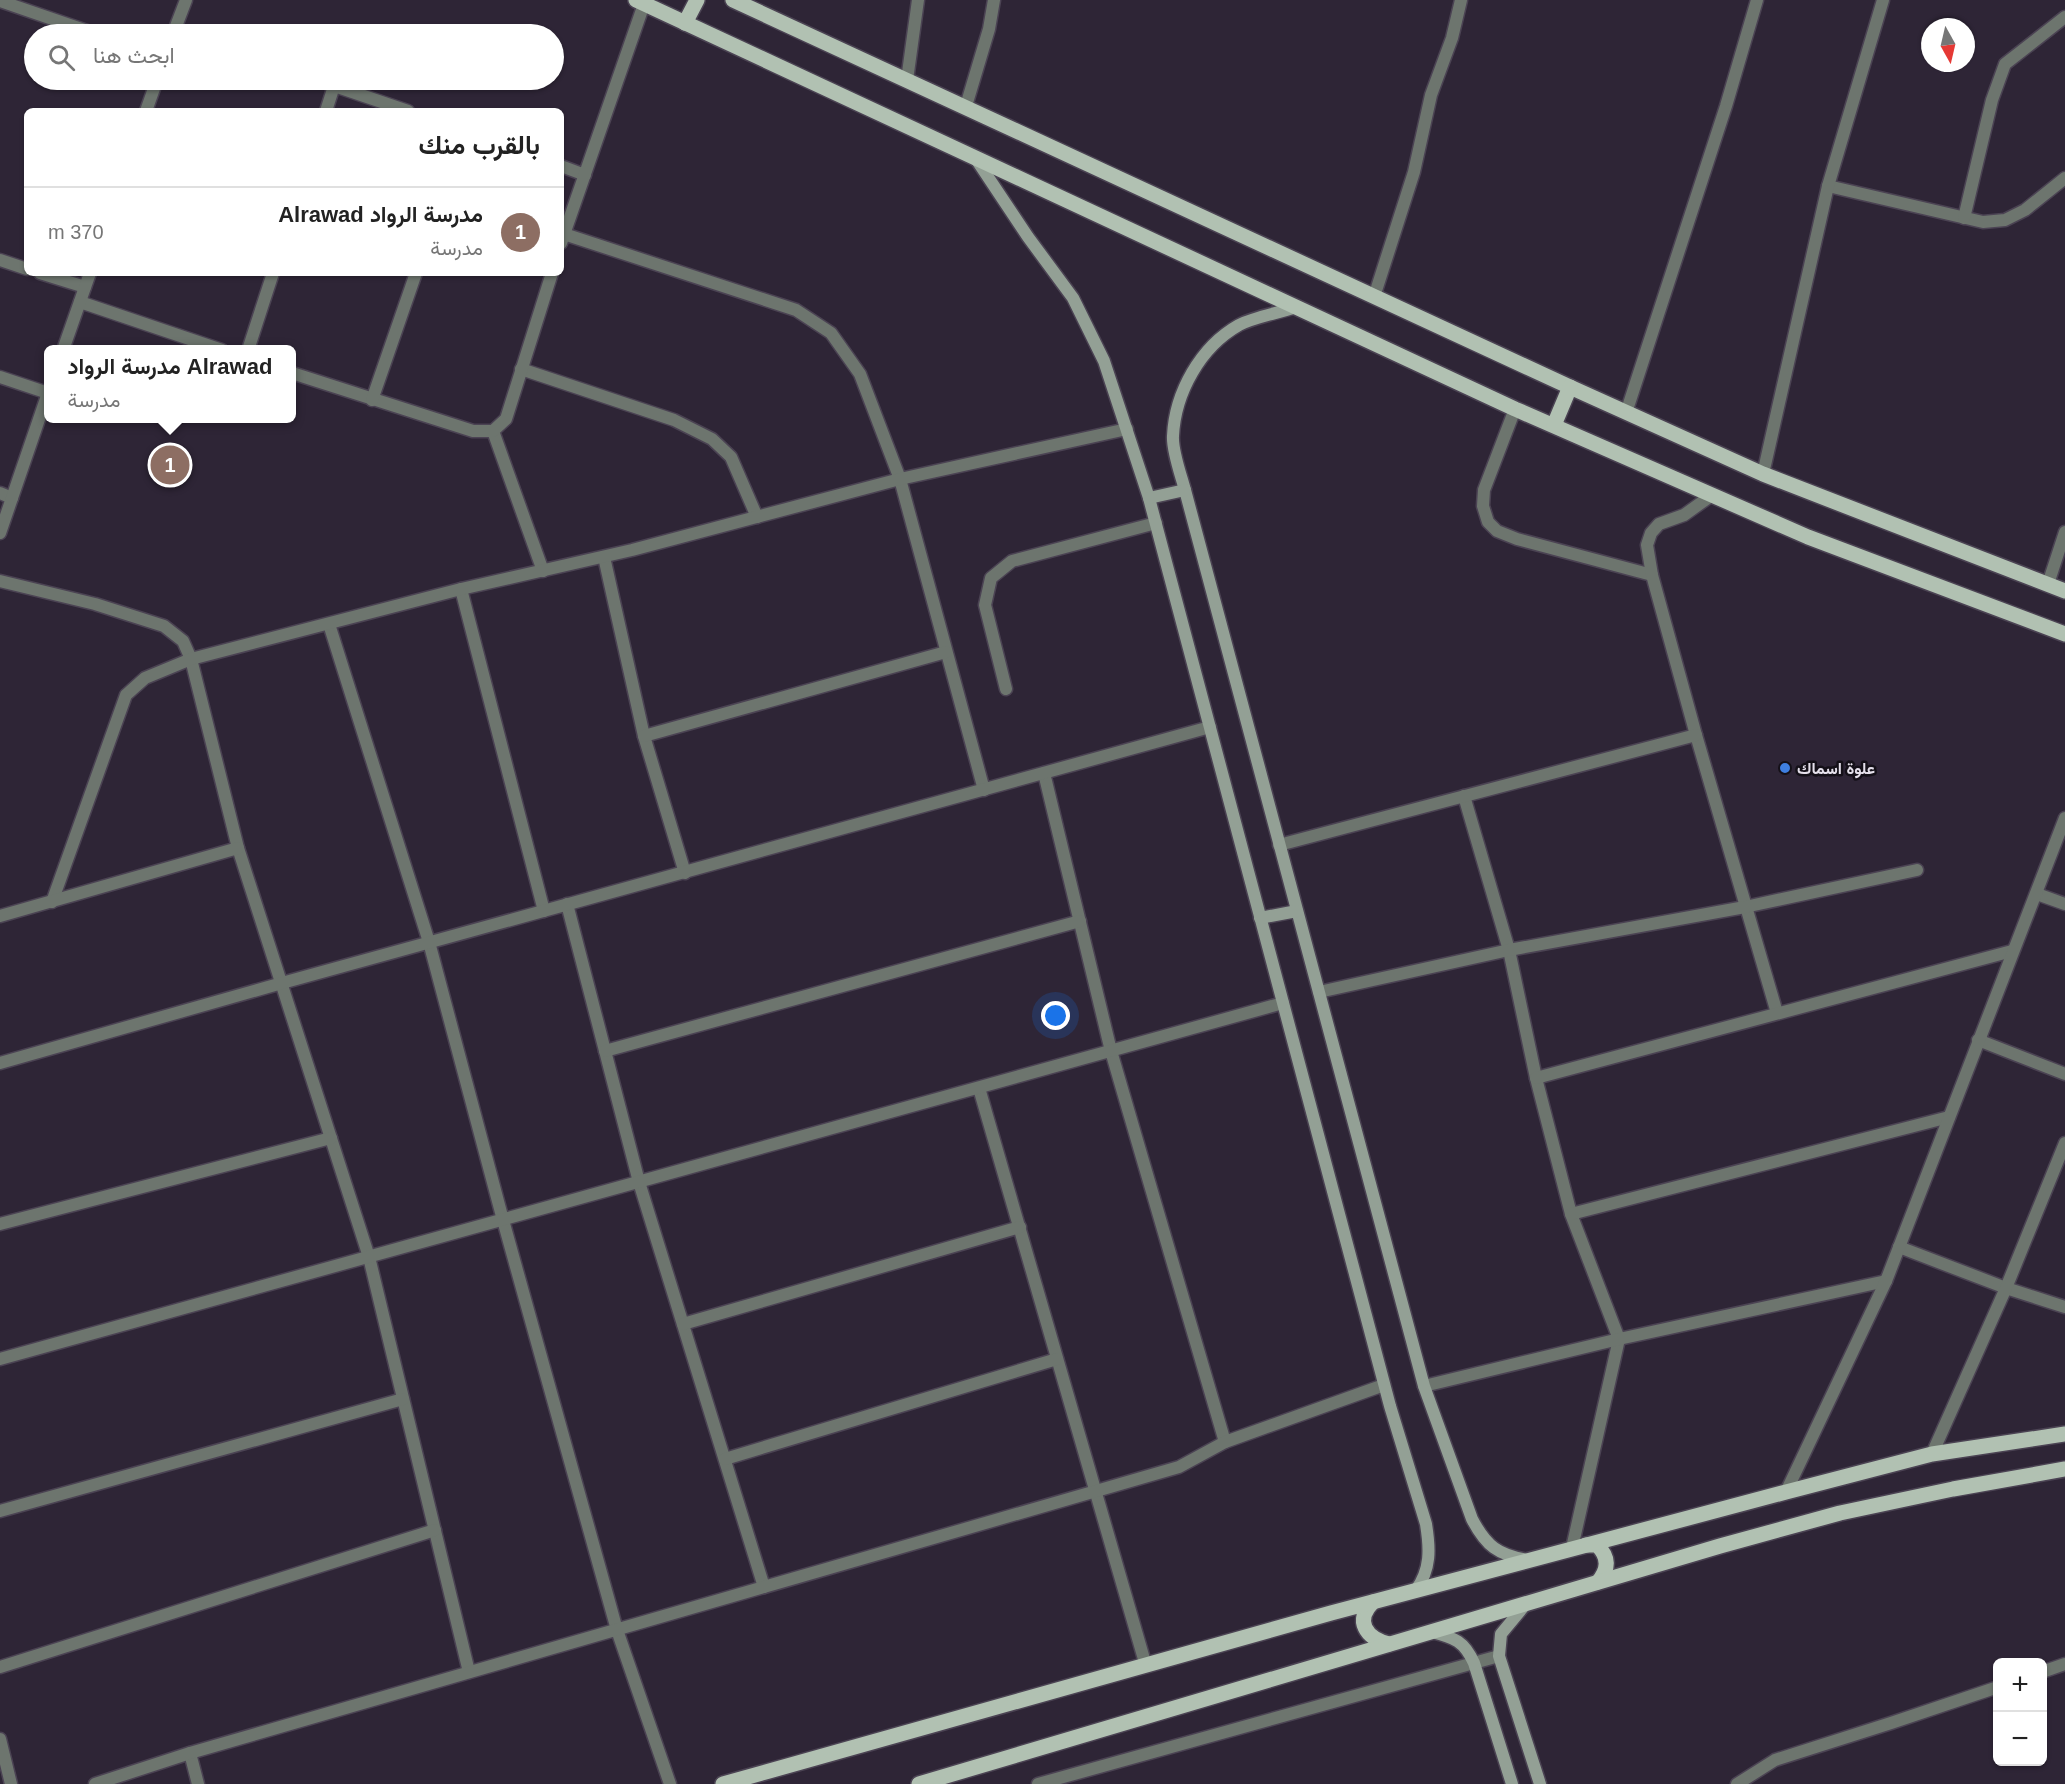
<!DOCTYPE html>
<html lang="ar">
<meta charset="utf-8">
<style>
body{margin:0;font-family:Arial,Vazirmatn,sans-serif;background:#f2f2f2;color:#222;direction:rtl}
.controls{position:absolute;right:18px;bottom:18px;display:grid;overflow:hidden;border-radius:9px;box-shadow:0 2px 4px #0004}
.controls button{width:54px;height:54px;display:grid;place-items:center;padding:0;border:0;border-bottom:2px solid #e0e0e0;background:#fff;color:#222;font:30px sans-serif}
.compass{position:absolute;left:1921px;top:18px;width:54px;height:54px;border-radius:50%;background:#fff;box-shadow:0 2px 4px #0004;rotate:172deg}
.you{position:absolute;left:1056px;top:1016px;width:21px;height:21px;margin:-15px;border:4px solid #fff;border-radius:50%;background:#1a73e8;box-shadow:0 0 0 9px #1a73e833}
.badge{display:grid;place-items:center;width:39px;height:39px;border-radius:50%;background:#db2777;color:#fff;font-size:20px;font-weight:700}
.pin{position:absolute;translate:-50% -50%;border:3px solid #fff;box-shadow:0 2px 6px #0006}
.popup{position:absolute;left:44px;top:345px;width:252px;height:78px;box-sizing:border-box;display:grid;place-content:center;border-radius:9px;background:#fff;filter:drop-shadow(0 2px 4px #0005);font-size:20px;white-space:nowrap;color:#767676}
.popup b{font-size:22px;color:#222}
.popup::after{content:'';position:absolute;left:50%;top:100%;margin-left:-12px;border:12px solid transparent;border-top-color:#fff}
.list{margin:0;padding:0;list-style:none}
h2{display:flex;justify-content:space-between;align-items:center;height:78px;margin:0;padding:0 24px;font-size:26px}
h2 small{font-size:20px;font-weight:400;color:#767676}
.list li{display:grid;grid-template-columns:39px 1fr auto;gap:18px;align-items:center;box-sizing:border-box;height:90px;padding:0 24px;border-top:2px solid #e0e0e0}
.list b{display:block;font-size:22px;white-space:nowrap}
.list p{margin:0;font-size:20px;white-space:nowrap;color:#767676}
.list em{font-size:20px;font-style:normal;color:#767676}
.icon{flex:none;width:33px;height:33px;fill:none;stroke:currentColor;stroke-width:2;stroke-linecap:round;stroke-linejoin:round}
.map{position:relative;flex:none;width:2065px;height:1784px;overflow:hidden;direction:ltr}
.search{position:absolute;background:#fff;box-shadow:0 2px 4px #0004;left:24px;top:24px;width:540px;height:66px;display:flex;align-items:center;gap:15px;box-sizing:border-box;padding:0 21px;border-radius:33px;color:#767676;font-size:22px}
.panel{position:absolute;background:#fff;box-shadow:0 2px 4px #0004;left:24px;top:108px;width:540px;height:168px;border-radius:9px;direction:rtl}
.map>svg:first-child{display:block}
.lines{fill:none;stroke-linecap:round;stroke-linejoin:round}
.service-casing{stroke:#4b4353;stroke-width:15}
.minor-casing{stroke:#4b4353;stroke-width:15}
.tertiary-casing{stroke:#4b4353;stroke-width:15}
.secondary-casing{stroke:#4b4353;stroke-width:15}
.primary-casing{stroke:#4b4353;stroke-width:18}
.service{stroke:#6d756e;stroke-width:12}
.minor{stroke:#6d756e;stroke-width:12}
.tertiary{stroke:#6d756e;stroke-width:12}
.secondary{stroke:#93a095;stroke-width:12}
.primary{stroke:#b1c1b2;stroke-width:15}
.shop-dot{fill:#3f7fe0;stroke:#141018;stroke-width:2}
.labels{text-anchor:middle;stroke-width:5;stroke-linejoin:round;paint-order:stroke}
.poi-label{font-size:16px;font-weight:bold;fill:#e5e0eb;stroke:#141018;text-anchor:start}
</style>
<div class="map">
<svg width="2065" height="1784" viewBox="0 0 2065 1784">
<rect width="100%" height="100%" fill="#2e2536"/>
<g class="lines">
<defs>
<g id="service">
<polyline points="1828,186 1983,222 2005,220 2025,210 2065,178"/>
<polyline points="1964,218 1992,100 2005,64 2065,17"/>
<polyline points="1515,409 1484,490 1483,506 1488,522 1497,531 1517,539 1652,575"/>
<polyline points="1626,413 1726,106 1757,0"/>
<polyline points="493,431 543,571"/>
<polyline points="0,581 95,604 164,626 183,641 191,659"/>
<polyline points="2048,584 2065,532"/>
<polyline points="1006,689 985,605 991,578 1012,561 1156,523"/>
</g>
<g id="minor">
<polyline points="0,1 96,34"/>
<polyline points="175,29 191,34"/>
<polyline points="317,80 408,111"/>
<polyline points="907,80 918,0"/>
<polyline points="966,106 989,29 994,0"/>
<polyline points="326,111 334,86"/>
<polyline points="561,166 585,175"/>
<polyline points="564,234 796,310 831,333 860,374 900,479 984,790"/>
<polyline points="561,243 644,4"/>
<polyline points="0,260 27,269"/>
<polyline points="40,273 85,287"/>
<polyline points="1374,297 1414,172 1431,95 1452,38 1461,0"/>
<polyline points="80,302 222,350"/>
<polyline points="248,350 273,273"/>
<polyline points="521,369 674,420 712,439 731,457 757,517"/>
<polyline points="292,373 473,431 493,431 506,419 552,273"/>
<polyline points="0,377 48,393"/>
<polyline points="372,400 416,273"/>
<polyline points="1763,474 1828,186 1883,0"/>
<polyline points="0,493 12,498"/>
<polyline points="1712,495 1684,515 1659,524 1651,533 1647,545 1652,575 1696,735 1777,1013"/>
<polyline points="604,557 644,736 685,873"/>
<polyline points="461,589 544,911"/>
<polyline points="329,624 429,942 503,1220 617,1630 670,1784"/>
<polyline points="191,659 238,848 369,1257 469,1672"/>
<polyline points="644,736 946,652"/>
<polyline points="1044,773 1111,1051 1225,1442"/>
<polyline points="1464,796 1509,950 1536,1078 1571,1214 1619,1339 1572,1548"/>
<polyline points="1279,845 1696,735"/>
<polyline points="2037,894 2065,904"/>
<polyline points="52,902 126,695 145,678 191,659 461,589 632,550 900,479 1127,429"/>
<polyline points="567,904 639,1182 764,1587"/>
<polyline points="0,916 238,848"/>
<polyline points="1319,992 1509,950 1745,907 1917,870"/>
<polyline points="1978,1040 2065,1074"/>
<polyline points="605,1051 1080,921"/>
<polyline points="0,1063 282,983 1210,727"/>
<polyline points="1536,1078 2012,951"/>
<polyline points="979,1088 1146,1666"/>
<polyline points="1571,1214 1949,1117"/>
<polyline points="0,1224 331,1138"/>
<polyline points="1899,1247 2006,1288 2065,1307"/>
<polyline points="683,1324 1020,1227"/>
<polyline points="0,1359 1283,1003"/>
<polyline points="1424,1386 1619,1339 1886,1281"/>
<polyline points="1932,1454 2006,1288 2065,1143"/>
<polyline points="725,1459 1057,1359"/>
<polyline points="1786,1492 1886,1281 2065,818"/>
<polyline points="0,1511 403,1399"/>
<polyline points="0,1667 435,1530"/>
<polyline points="2042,1672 2065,1664"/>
<polyline points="0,1739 11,1784"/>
<polyline points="190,1753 198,1784"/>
<polyline points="95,1784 190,1753 1179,1467 1225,1442 1384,1385"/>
<polyline points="1038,1784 1499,1656"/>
<polyline points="1737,1784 1775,1760 1891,1723 1998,1687"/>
</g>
<g id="tertiary">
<polyline points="173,34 186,0"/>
<polyline points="146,111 157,80"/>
<polyline points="63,350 90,273"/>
<polyline points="0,533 48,393"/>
</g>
<g id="secondary">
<path d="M976,159L1028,237L1073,298L1104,361L1149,498L1390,1406L1426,1524C1430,1549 1431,1569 1416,1590"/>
<path d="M1296,307C1279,313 1254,317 1239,325C1200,347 1175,393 1173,436C1172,451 1181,475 1185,490L1424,1386L1472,1519C1486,1546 1498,1555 1528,1560"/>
<polyline points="1149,498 1185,490"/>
<polyline points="1260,918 1297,911"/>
<polyline points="1525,1605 1501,1634 1499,1656 1540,1784"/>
<path d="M1432,1632C1455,1638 1464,1641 1474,1663L1512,1784"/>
</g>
<g id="primary">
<polyline points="636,0 1515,409 1808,537 2065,634"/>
<polyline points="733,0 1570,387 1763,474 2065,591"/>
<polyline points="685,23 697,0"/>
<polyline points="1554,425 1570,387"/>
<path d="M1586,1545H1597C1610,1558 1608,1570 1598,1582"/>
<path d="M1373,1602C1354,1621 1366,1638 1389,1644"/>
<polyline points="723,1784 1331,1613 1786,1492 1932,1454 2065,1434"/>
<polyline points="919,1784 1720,1546 1840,1513 1953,1489 2065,1469"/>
</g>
</defs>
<use href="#service" class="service-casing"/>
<use href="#minor" class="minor-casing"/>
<use href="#tertiary" class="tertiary-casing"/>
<use href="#secondary" class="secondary-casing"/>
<use href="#primary" class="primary-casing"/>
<use href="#service" class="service"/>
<use href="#minor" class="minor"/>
<use href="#tertiary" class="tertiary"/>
<use href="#secondary" class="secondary"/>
<use href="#primary" class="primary"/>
</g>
<circle class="shop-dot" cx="1785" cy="768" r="6"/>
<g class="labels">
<g class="poi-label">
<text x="1797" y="774">علوة اسماك</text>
</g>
</g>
</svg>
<div class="controls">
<button>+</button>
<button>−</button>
</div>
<svg class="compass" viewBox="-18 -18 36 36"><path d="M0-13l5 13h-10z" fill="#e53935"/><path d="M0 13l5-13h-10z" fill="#767676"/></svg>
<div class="you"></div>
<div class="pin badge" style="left:170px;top:465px;background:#8d6e63">1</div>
<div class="popup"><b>مدرسة الرواد Alrawad</b>مدرسة</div>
<div class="search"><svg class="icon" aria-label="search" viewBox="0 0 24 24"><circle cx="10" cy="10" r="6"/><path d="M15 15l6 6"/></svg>ابحث هنا</div>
<section class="panel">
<h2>بالقرب منك<small></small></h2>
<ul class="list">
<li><span class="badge" style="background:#8d6e63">1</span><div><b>مدرسة الرواد Alrawad</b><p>مدرسة</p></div><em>370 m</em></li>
</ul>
</section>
</div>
